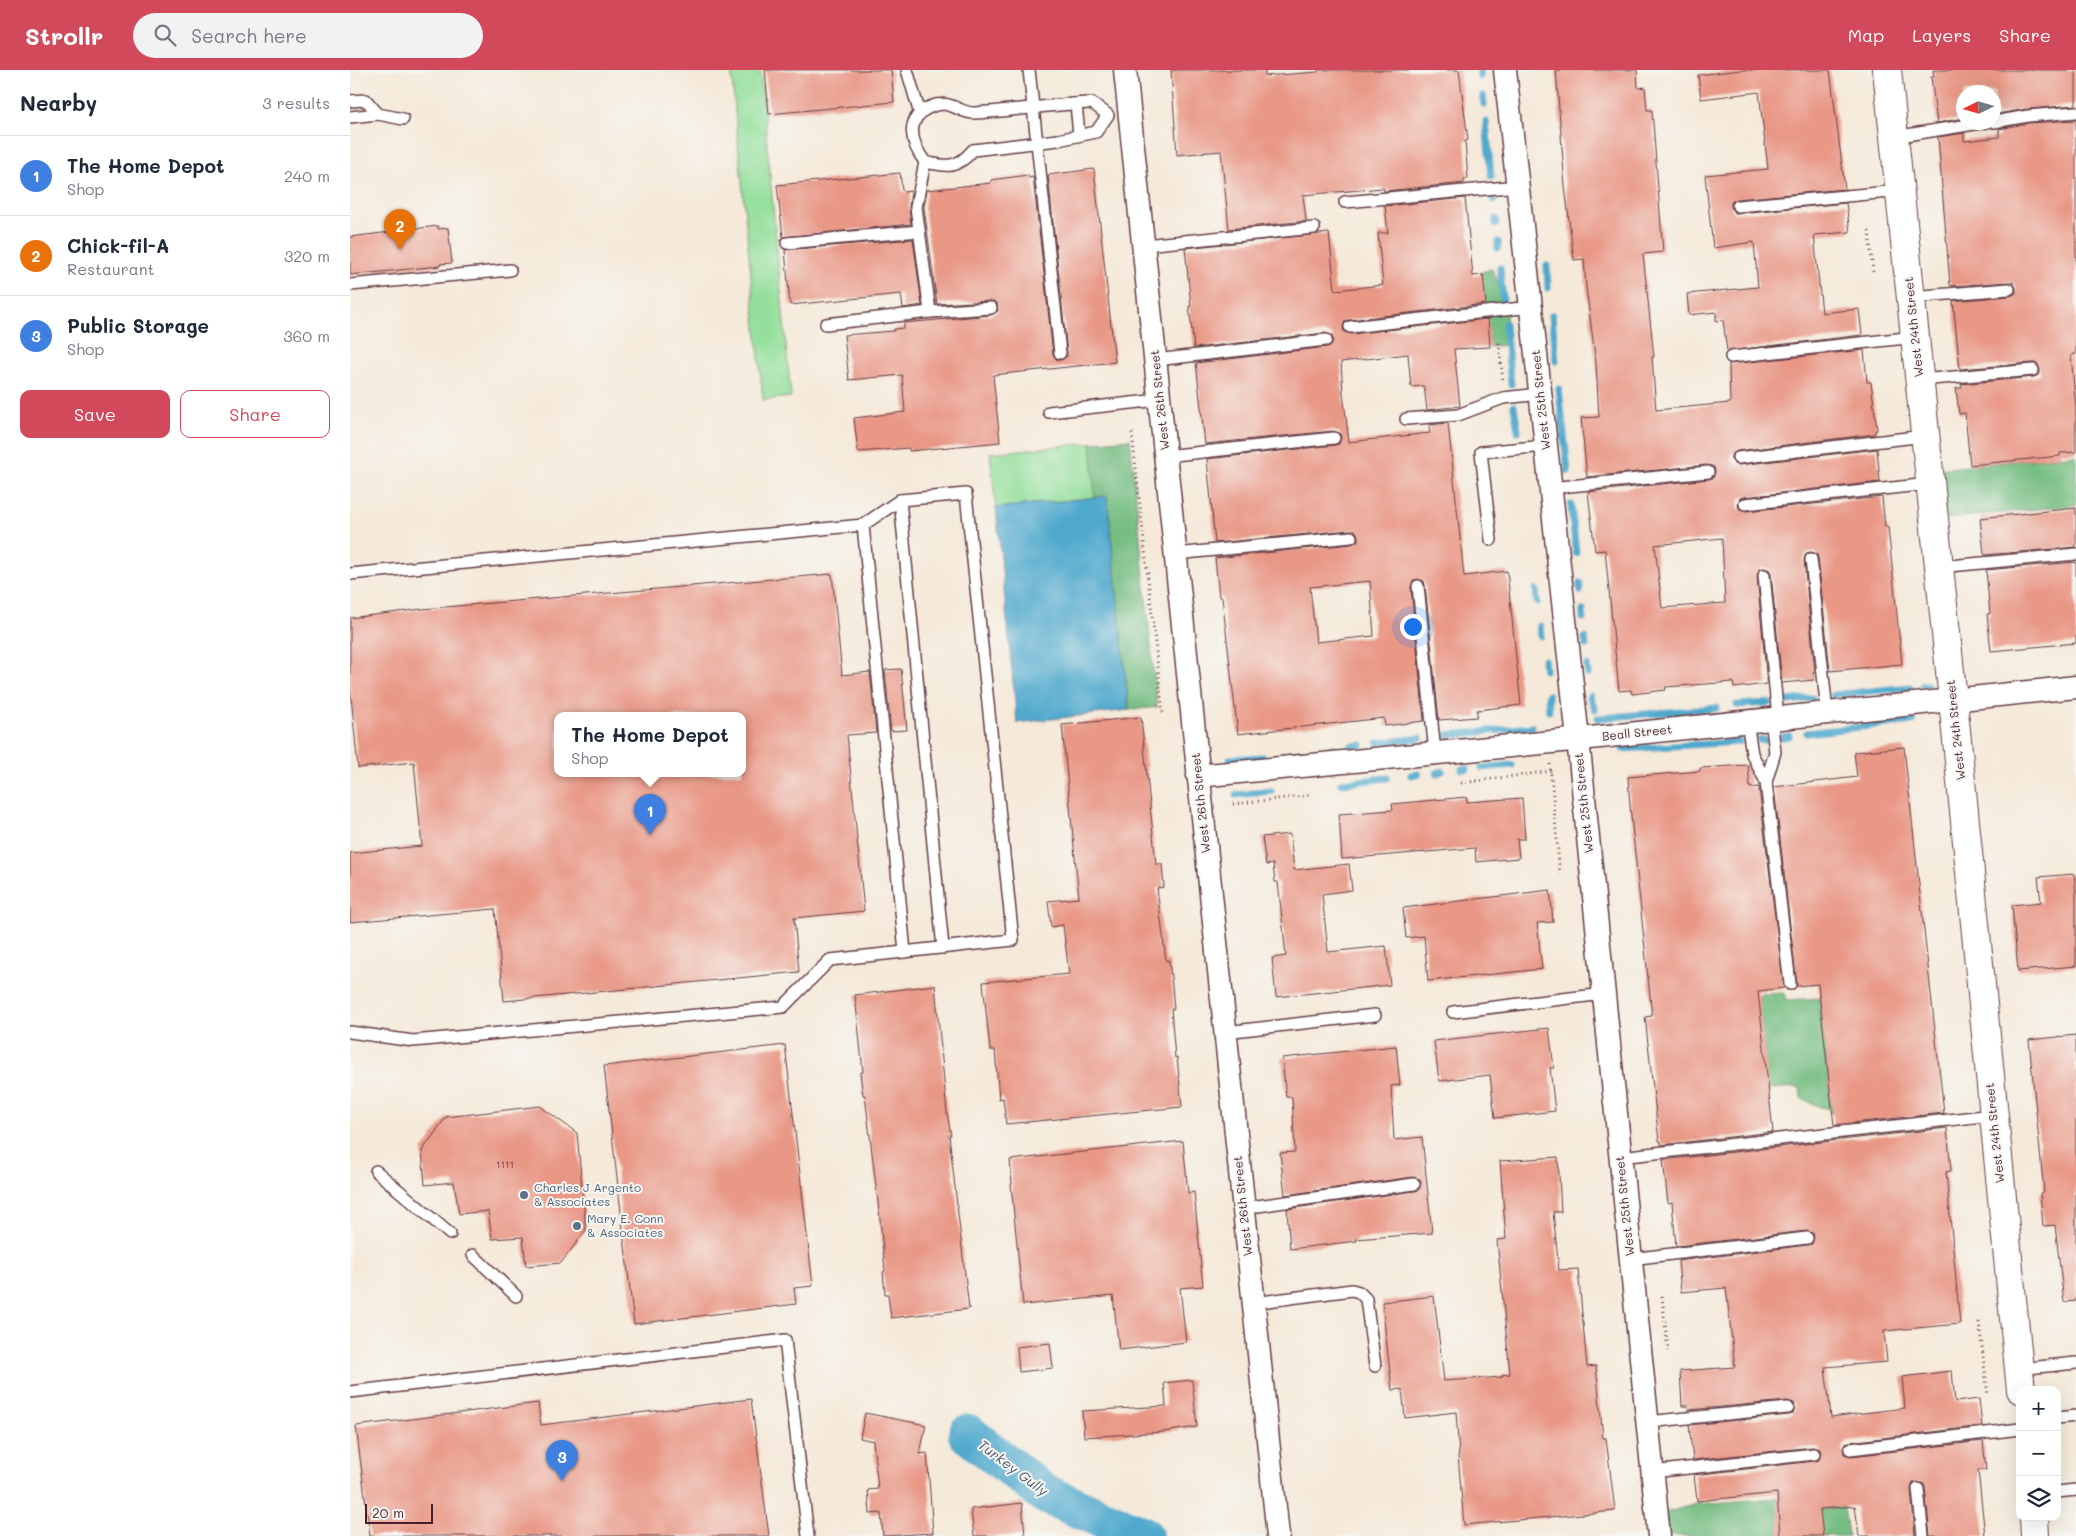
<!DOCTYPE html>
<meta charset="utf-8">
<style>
body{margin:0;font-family:Mali,sans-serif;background:#f2f2f3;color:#1f2937}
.controls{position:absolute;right:15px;bottom:15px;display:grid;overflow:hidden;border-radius:10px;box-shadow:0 5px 20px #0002}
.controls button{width:45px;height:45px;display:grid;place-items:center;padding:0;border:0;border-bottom:1px solid #e0e1e3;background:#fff;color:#1f2937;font:25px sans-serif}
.compass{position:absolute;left:1606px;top:15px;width:45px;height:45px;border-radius:50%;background:#fff;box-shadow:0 5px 20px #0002;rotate:265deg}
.scale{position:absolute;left:15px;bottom:12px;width:68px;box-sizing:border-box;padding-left:5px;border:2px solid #4a1f2b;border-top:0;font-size:14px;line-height:18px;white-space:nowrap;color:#4a1f2b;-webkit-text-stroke:4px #f6f6f2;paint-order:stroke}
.you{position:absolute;left:1062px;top:556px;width:18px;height:18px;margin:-12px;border:4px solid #fff;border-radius:50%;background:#1a73e8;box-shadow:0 0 0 8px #1a73e833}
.badge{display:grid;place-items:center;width:32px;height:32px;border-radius:50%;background:#d1495b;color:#fff;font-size:16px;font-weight:700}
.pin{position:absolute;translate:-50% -41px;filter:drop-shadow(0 1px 2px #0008)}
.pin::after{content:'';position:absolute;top:26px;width:18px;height:15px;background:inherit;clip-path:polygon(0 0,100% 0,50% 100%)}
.popup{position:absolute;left:204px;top:642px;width:192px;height:65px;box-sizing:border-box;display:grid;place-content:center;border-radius:10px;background:#fff;filter:drop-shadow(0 1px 4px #0005);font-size:16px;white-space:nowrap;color:#747a83}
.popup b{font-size:19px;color:#1f2937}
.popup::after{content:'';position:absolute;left:50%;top:100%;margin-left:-10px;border:10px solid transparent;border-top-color:#fff}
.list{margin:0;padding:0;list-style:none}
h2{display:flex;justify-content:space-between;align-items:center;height:65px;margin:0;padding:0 20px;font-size:21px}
h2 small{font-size:16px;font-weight:400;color:#747a83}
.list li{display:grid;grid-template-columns:32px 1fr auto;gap:15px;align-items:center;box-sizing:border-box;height:80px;padding:0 20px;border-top:1px solid #e0e1e3}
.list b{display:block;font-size:19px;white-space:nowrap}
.list p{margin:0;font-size:16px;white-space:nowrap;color:#747a83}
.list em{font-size:16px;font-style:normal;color:#747a83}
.actions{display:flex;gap:10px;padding:15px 20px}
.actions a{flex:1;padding:11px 0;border:1px solid #d1495b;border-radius:10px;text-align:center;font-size:18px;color:#d1495b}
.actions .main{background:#d1495b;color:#fff}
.icon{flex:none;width:28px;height:28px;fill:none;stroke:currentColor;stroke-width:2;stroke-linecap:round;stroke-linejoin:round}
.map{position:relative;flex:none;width:1726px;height:1466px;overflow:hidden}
header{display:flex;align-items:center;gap:30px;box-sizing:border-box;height:70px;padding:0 25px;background:#d1495b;color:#fff}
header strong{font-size:24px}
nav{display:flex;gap:28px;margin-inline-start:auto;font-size:18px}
.search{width:350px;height:45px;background:#f2f2f3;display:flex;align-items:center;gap:12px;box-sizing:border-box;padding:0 18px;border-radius:28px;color:#747a83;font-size:19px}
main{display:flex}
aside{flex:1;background:#fff}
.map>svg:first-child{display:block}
.green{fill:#94df9b;stroke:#6f7f63}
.forest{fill:#77be83;stroke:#606e57}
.water{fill:#4fa9cd;stroke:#4c647c}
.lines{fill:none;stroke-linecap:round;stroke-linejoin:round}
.stream{stroke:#4fa9cd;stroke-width:7}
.river{stroke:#4fa9cd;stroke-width:40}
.building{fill:#e99886;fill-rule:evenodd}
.service-casing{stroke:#643d45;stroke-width:14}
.minor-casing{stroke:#643d45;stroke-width:25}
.tertiary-casing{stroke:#643d45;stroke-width:30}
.path{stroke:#643d45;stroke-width:3;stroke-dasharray:1 4;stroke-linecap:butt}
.service{stroke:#fff;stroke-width:11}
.minor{stroke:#fff;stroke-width:22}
.tertiary{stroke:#fff;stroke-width:28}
.service-dot{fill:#5c6f8a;stroke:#f6f6f2;stroke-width:2}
.labels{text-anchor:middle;stroke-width:4;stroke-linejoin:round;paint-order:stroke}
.number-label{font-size:10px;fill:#723d42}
.street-label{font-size:12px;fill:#4a1f2b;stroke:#f6f6f2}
.service-label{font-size:12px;fill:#4e5e75;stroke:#f6f6f2;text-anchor:start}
.water-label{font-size:14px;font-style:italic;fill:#4c566c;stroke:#f6f6f2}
</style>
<header>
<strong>Strollr</strong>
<div class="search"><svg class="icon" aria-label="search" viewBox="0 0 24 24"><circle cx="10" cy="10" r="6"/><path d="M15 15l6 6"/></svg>Search here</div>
<nav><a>Map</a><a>Layers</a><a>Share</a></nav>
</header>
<main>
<aside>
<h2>Nearby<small>3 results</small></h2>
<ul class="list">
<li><span class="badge" style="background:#3f7fe0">1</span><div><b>The Home Depot</b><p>Shop</p></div><em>240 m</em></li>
<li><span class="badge" style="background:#e8710a">2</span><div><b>Chick-fil-A</b><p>Restaurant</p></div><em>320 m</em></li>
<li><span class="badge" style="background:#3f7fe0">3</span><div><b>Public Storage</b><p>Shop</p></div><em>360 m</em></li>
</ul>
<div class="actions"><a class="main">Save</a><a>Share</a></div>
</aside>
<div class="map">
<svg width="1726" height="1466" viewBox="0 0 1726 1466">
<rect width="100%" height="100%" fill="#f6f6f2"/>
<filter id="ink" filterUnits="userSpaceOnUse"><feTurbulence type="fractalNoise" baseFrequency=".02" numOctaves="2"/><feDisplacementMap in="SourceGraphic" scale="10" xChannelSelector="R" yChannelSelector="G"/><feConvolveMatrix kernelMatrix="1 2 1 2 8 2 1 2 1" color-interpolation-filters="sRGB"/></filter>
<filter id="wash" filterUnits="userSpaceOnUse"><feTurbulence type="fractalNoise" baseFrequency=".0096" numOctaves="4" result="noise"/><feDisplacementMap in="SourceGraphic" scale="20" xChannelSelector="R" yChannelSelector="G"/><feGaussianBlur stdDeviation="1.12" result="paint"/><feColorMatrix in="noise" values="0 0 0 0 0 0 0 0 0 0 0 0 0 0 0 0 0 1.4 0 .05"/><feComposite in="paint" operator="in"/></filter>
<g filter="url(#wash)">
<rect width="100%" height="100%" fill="#f5e9d9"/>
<g class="green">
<polygon points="381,0 410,0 441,327 413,330"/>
<polygon points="780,369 807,637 779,640 757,426 646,438 640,383"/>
</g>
<g class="forest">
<path d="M1142,199C1153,224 1161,248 1154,275L1140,277L1131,202Z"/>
<polygon points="780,369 807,637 779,640 757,427 745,428 741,373"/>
<polygon points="1726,385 1726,435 1593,449 1588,399"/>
<polygon points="1434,923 1436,930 1469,928 1482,1044 1477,1038 1470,1037 1451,1028 1450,1017 1418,1019 1409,935 1410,924"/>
<polygon points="1428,1428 1430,1445 1494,1437 1498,1466 1318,1466 1315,1443 1346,1434"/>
</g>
<polygon class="water" points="757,426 779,640 667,653 646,438"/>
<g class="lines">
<g class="stream">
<polyline points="1130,0 1130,6"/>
<polyline points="1133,26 1134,34"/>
<polyline points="1136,52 1141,106"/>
<polyline points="1143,124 1144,131"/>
<polyline points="1146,154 1146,149"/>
<polyline points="1148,172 1148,178"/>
<polyline points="1197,196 1198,218"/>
<polyline points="1150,198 1153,229"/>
<polyline points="1202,245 1206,291"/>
<polyline points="1155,254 1161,314"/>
<polyline points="1209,319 1218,401"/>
<polyline points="1164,336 1168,361"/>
<polyline points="1221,435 1226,483"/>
<polyline points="1230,513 1230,521"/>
<polyline points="1186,520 1187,532"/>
<polyline points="1233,541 1233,548"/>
<polyline points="1190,556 1191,566"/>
<polyline points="1235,568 1236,575"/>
<polyline points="1194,590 1195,600"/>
<polyline points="1237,596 1238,604"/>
<polyline points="1573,615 1577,615"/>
<polyline points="1198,625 1199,641"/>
<polyline points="1483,625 1560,617"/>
<polyline points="1240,626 1245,639"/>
<polyline points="1438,631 1462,628"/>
<polyline points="1387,635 1419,633"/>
<polyline points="1248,648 1366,638"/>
<polyline points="1457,663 1563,651"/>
<polyline points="1097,665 1182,657"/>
<polyline points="1432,667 1439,666"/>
<polyline points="1410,670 1415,670"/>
<polyline points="1028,673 1070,668"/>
<polyline points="1001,676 1011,675"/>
<polyline points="979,679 984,678"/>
<polyline points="1273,679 1389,672"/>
<polyline points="934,685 958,682"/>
<polyline points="880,689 913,687"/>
<polyline points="1132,698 1162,695"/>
<polyline points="1112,699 1117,699"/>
<polyline points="1087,703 1092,701"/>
<polyline points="1061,705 1068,704"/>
<polyline points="991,713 1037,708"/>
<polyline points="886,725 921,721"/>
</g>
<polyline class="river" points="618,1364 695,1424 793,1466"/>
</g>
<g id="blocks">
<g class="building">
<polygon points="415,0 541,0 544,32 419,44"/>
<polygon points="821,0 915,0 915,6 968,2 968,0 1109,0 1118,70 1115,71 1118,109 1114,109 1114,113 1034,121 1033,118 953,125 956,151 879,159 871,81 827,85"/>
<path d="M1206,0H1287L1288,18L1295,17L1297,40H1302L1313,182L1293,184L1304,287H1302L1306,340L1380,333L1379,294L1514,280L1517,312H1521L1527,360L1525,361V364L1387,381L1381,385V389L1385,395H1389L1527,379L1530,412L1394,427L1390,428L1388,434L1389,439L1396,441L1532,427L1535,457H1538L1552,594L1480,601L1468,488L1467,484L1461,482L1456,483L1454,490L1465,603H1463L1464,610L1432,613L1421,504L1420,500L1414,498L1409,499L1407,506L1417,614L1384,618L1383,612L1315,617L1316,620L1282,624L1281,620L1269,621L1255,480L1245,481L1238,422L1359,409L1363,408L1365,402L1364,397L1357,395L1237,407L1231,348L1249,347L1246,293L1236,217L1234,189L1224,190L1215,117ZM1372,468L1375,533L1312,538L1305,475Z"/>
<polygon points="1391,0 1480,0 1495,119 1387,129 1381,132 1381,137 1384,143 1389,143 1496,133 1500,162 1464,165 1472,243 1509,239 1512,265 1377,281 1373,250 1366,251 1366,242 1339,245 1337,224 1408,217 1404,172 1363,178 1355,105 1418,99 1409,22 1351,29 1348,5"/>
<polygon points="1583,0 1726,0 1726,35 1677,39 1647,44 1646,33 1644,34 1644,22 1614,22 1614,48 1587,53 1581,7 1584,7"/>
<polygon points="1726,50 1726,284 1721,285 1726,338 1726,382 1710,383 1710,386 1620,395 1615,343 1609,344 1606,318 1612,318 1611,314 1684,307 1690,304 1690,299 1687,293 1682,293 1610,299 1603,231 1660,226 1666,223 1666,218 1663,212 1658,212 1601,216 1600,215 1588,67 1614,63 1614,71 1649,67 1649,59 1679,53"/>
<polygon points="744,99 765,292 643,305 650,372 559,381 559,378 508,382 504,348 555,342 552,305 499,310 494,265 544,261 544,259 554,258 554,253 641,245 648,241 647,233 641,231 587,234 574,137 577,120 641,113 641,110 678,105 679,108 683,107 703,284 707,290 711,290 717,286 717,282 698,105"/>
<polygon points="550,103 552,120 554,122 561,121 559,138 561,154 433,167 427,115"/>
<path d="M1115,128L1123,206L1133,205L1136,234L999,250L995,251L993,257L994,262L1001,264L1138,249L1140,277L1104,279L1110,336L1077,340L1074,316L1061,317L1058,284L991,292L993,323L999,372L1080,363L1079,355L1098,353L1114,506L1157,501L1171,635L1127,640V647L1089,650L1075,515L1074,511L1068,509L1063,510L1061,517L1074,651L1035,656L1034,648L888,664L872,527H869L865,488L1002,474L1008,471V466L1005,460H1000L865,473L857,389L985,375L989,374L991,368L990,363L983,361L855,374L846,293L977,277L981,276L983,270L982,265L975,263L844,278L839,236H841L835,178L979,163L985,220L1033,215L1028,163H1038L1035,136ZM1020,511L1024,566L966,572L960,517Z"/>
<polygon points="88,156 88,159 98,158 102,193 90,194 90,196 0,205 0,167"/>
<polygon points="563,169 572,235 553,238 551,224 440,235 435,180"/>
<polygon points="1726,438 1726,477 1635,485 1634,484 1630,448"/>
<polygon points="1726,492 1726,573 1641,581 1637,544 1640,544 1636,500"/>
<path d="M482,504L492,605L520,602L526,663L497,665L514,841L444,848L449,902L154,931L145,839L0,852V783L72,776L64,692L8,698L0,615V548L72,539ZM208,646H392V704H208Z"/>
<polygon points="551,599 557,660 541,661 535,600"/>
<polygon points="791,647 806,794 812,794 814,817 807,818 816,891 819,890 822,916 824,939 821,939 825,988 827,987 832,1037 656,1054 653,1028 649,1029 645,980 640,980 633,912 719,904 713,855 701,857 698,831 729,828 712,655"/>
<polygon points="1554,677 1594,1043 1484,1055 1468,914 1447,916 1424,717 1507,707 1504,682"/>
<polygon points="1398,695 1400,718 1409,717 1409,719 1434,918 1408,921 1423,1062 1311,1075 1311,1071 1309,1071 1295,947 1302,946 1280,736 1278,707 1350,701 1350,698"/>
<polygon points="1116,727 1117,732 1172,728 1175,769 1167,769 1169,788 1126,792 1125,778 992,789 989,744 1043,740 1042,734"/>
<polygon points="940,764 944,800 999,794 1002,820 972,824 978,882 1036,876 1040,915 926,927 922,888 936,886 928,812 925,812 923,794 916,795 912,767"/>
<polygon points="1724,804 1726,822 1726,896 1668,901 1662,835 1691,832 1688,807"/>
<polygon points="1200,820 1203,852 1187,853 1192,899 1078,911 1074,866 1056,868 1053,838"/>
<polygon points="585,915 597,1043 601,1065 599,1065 619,1239 541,1248 538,1224 535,1224 533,1202 535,1201 530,1149 515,1025 513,1025 510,1003 513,1002 505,925"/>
<polygon points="1199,958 1204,998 1200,998 1205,1041 1145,1048 1140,1005 1089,1011 1084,971"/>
<polygon points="1726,965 1726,1231 1714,1232 1705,1155 1693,1156 1690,1123 1694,1122 1679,970"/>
<polygon points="435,975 463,1216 444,1218 446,1234 284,1254 254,996"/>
<polygon points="1046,976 1050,1015 1041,1016 1044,1070 1072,1067 1082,1163 1006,1169 1007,1171 940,1179 937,1139 1065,1121 1069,1120 1071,1113 1070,1109 1063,1107 935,1125 930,1083 945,1082 942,1027 936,1027 932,988"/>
<polygon points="190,1036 227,1063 236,1160 211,1193 176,1196 173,1167 142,1169 138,1141 109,1144 104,1112 75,1115 72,1081 96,1047"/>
<polygon points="1597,1058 1601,1101 1596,1102 1610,1254 1534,1261 1537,1292 1475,1297 1481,1347 1555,1338 1552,1307 1602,1301 1605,1332 1629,1329 1632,1356 1499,1372 1495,1373 1493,1379 1494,1384 1501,1386 1633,1371 1636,1400 1628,1400 1635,1466 1580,1466 1575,1418 1574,1414 1568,1412 1563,1413 1561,1419 1565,1466 1509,1466 1505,1436 1470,1439 1473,1466 1430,1466 1427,1423 1347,1431 1344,1405 1465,1391 1469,1390 1471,1384 1470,1379 1463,1377 1343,1390 1339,1355 1439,1345 1443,1344 1445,1338 1444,1333 1437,1331 1338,1340 1338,1336 1332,1336 1330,1301 1385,1297 1376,1218 1331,1222 1328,1191 1458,1175 1462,1174 1464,1168 1463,1163 1456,1161 1326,1176 1322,1132 1318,1133 1313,1090"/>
<polygon points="833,1071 838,1123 844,1122 853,1216 830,1218 836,1272 769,1280 763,1226 673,1235 661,1114 662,1114 660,1090"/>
<polygon points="1208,1087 1211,1142 1203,1142 1209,1200 1228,1199 1237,1297 1246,1296 1253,1368 1256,1368 1265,1441 1114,1455 1108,1385 1109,1385 1106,1342 1055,1348 1052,1319 1042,1320 1032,1232 1084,1226 1094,1311 1152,1307 1152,1305 1160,1304 1147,1170 1156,1169 1150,1091"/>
<polygon points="700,1273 703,1298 669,1302 667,1277"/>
<polygon points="842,1310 847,1357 813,1362 734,1367 732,1341 816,1336 814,1313"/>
<polygon points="401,1329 419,1466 20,1466 6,1356 188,1333 191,1355"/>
<polygon points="515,1343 576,1355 570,1384 577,1383 583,1463 533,1466 531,1443 520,1444 518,1420 528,1419 523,1371 510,1368"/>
<polygon points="672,1433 675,1466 624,1466 621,1439"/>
</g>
</g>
</g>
<g filter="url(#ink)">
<use href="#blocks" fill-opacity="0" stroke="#643d45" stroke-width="1"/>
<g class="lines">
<defs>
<g id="service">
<polyline points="557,0 570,44"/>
<polyline points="679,0 710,283"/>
<polyline points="0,31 16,30 28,44"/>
<path d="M742,33L758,45L746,62L708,70L623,80C607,99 597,97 575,92C562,75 553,49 580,37C600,28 608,43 624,43C663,41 703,34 742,33Z"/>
<polyline points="726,34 729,65"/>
<polyline points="0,47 28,44 53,49"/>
<polyline points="1644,52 1678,46 1726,42"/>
<polyline points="1544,67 1637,52"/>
<polyline points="575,92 566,137 580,242 641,238"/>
<polyline points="995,132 1168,116"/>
<polyline points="1388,136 1550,121"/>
<polyline points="437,173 569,161"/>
<polyline points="794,175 964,158"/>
<polyline points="0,215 160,200"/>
<polyline points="1561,227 1659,219"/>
<polyline points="476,254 580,242"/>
<polyline points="1000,257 1181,237"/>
<polyline points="1381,287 1565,267"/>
<polyline points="806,290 976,270"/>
<polyline points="1570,310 1683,300"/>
<polyline points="699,342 809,330"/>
<polyline points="1056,349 1108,345 1153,328 1190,324"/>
<polyline points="815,386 984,368"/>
<polyline points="1388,388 1574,366"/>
<polyline points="1200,418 1358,402"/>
<polyline points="550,430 593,878"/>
<polyline points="1395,434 1579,414"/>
<polyline points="513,455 555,882"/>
<polyline points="1141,470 1131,382 1196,376"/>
<polyline points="825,484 1001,467"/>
<polyline points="1461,489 1477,643"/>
<polyline points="1589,497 1726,484"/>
<polyline points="0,504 513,455 550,430 616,424 663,870 480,890 433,937 63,971 0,962"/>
<polyline points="1414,505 1428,648"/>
<polyline points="1068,516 1085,683"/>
<polyline points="1397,651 1402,684 1416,712 1440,914"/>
<polyline points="1416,712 1425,682 1421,649"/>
<polyline points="1103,942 1254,924"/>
<polyline points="875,962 1025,945"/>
<polyline points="1270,1087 1643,1045"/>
<polyline points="26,1101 100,1164"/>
<polyline points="893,1138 1064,1114"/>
<polyline points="123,1185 166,1226"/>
<polyline points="1280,1189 1457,1168"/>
<polyline points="903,1233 1002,1220 1009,1222 1016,1229 1025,1296"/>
<polyline points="1668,1299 1726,1293"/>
<polyline points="0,1322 435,1270 458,1466"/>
<polyline points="1707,1348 1726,1346"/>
<polyline points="1297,1352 1438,1338"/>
<polyline points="1500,1379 1670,1359"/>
<polyline points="1302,1402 1464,1384"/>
<polyline points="1568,1419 1573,1466"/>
<polyline points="1707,1422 1726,1420"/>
</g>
<g id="minor">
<polyline points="775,0 928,1466"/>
<polyline points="1155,0 1228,669 1309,1466"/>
<polyline points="848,706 1202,672 1726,617"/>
</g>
<g id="tertiary">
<polyline points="1537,0 1603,630 1671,1320"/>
<polyline points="1684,1447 1685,1466"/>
</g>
</defs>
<use href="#service" class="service-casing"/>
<use href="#minor" class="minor-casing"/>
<use href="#tertiary" class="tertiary-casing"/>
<g class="path">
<polyline points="1519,161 1523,202"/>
<polyline points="1149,273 1153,312"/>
<polyline points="782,363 813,644"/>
<polyline points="1200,694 1210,804"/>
<polyline points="1111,713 1202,701"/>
<polyline points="883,734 962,725"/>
<polyline points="1312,1226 1318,1281"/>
<polyline points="1629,1252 1638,1326"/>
</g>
<use href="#service" class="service"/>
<use href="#minor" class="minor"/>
<use href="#tertiary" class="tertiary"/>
</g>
</g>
<g class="service-dot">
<circle cx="174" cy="1125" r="5"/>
<circle cx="227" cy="1156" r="5"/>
</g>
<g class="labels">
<g class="number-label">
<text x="155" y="1098">1111</text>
</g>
<g class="street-label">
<text transform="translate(1564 257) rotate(-96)" y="4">West 24th Street</text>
<text transform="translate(810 330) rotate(-96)" y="4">West 26th Street</text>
<text transform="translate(1191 330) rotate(-96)" y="4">West 25th Street</text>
<text transform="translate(1606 660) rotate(-96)" y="4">West 24th Street</text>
<text transform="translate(1287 663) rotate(-6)" y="4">Beall Street</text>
<text transform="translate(851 733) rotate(-96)" y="4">West 26th Street</text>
<text transform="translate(1234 733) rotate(-96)" y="4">West 25th Street</text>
<text transform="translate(1645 1063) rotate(-96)" y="4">West 24th Street</text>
<text transform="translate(893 1136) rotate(-96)" y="4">West 26th Street</text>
<text transform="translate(1275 1136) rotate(-96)" y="4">West 25th Street</text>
</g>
<g class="service-label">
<text x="184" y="1122">Charles J Argento<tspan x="184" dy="14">&amp; Associates</tspan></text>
<text x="237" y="1153">Mary E. Conn<tspan x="237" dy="14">&amp; Associates</tspan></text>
</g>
<g class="water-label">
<text transform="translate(663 1398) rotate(37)" y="5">Turkey Gully</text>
</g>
</g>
</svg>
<div class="controls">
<button>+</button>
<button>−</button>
<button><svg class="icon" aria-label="layers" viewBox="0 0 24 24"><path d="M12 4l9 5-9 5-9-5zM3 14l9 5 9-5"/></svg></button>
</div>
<svg class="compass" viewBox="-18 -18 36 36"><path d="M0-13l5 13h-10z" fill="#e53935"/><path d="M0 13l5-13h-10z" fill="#747a83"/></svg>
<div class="scale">20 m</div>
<div class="you"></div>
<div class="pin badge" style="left:300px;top:765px;background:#3f7fe0">1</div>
<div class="popup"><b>The Home Depot</b>Shop</div>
<div class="pin badge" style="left:50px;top:180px;background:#e8710a">2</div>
<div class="pin badge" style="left:212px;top:1411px;background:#3f7fe0">3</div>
</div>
</main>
